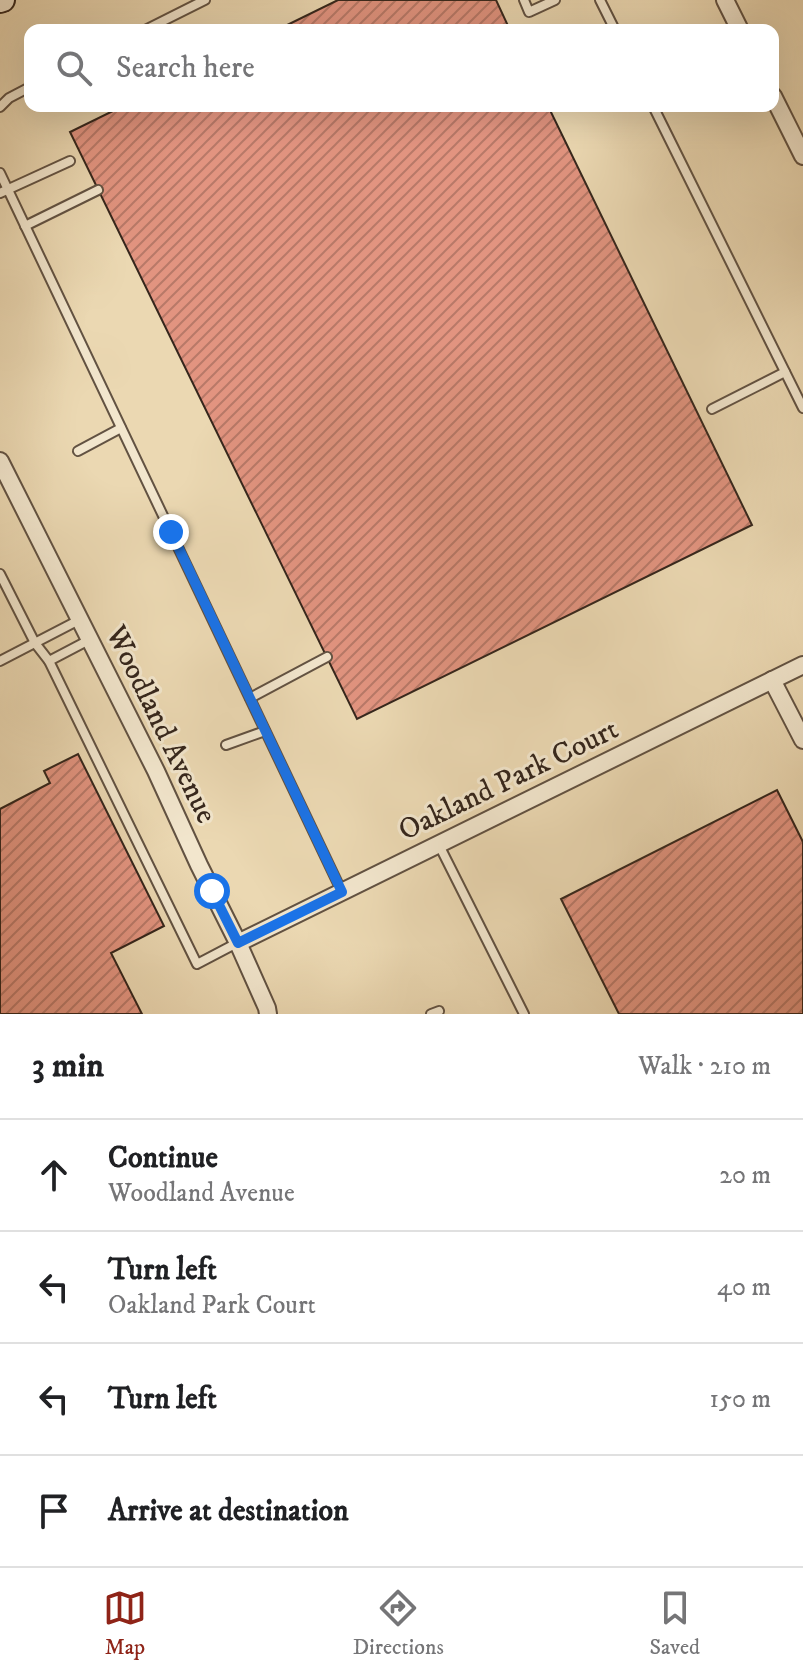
<!DOCTYPE html>
<meta charset="utf-8">
<style>
body{margin:0;font-family:"IM FELL DW Pica",serif;background:#f2f2f2;color:#202124}
.stop{position:absolute;width:24px;height:24px;margin:-18px;border:6px solid #1a73e8;border-radius:50%;background:#fff}
.stop.end{background:#1a73e8;border-color:#fff;box-shadow:0 2px 8px #0008}
.list{margin:0;padding:0;list-style:none}
h2{display:flex;justify-content:space-between;align-items:center;height:104px;margin:0;padding:0 32px;font-size:34px}
h2 small{font-size:26px;font-weight:400;color:#757577}
.list li{display:grid;grid-template-columns:52px 1fr auto;gap:24px;align-items:center;box-sizing:border-box;height:112px;padding:0 32px;border-top:2px solid #e0e0e0}
.list b{display:block;font-size:30px;white-space:nowrap}
.list p{margin:0;font-size:26px;white-space:nowrap;color:#757577}
.list em{font-size:26px;font-style:normal;color:#757577}
.icon{flex:none;width:44px;height:44px;fill:none;stroke:currentColor;stroke-width:2;stroke-linecap:round;stroke-linejoin:round}
.map{position:relative;flex:none;width:803px;height:1014px;overflow:hidden}
.search{position:absolute;background:#fff;box-shadow:0 8px 32px #0002;left:24px;right:24px;top:24px;height:88px;display:flex;align-items:center;gap:20px;box-sizing:border-box;padding:0 28px;border-radius:16px;color:#757577;font-size:30px}
.sheet{height:552px;background:#fff}
nav{display:flex;justify-content:space-around;align-items:center;box-sizing:border-box;height:112px;border-top:2px solid #e0e0e0;background:#fff;font-size:22px;color:#757577}
nav a{display:grid;justify-items:center;gap:4px}
nav .on{color:#8f2418}
.map>svg:first-child{display:block}
.building{fill:url(#building-hatch);stroke:#35261c;stroke-width:2}
.lines{fill:none;stroke-linecap:round;stroke-linejoin:round}
.lane-casing{stroke:#625242;stroke-width:12}
.street-casing{stroke:#625242;stroke-width:20}
.secondary-casing{stroke:#35261c;stroke-width:26}
.lane{stroke:#f2e6cd;stroke-width:8}
.street{stroke:#f2e6cd;stroke-width:16}
.secondary{stroke:#f2e6cd;stroke-width:22}
.route{stroke:#1a73e8;stroke-width:10}
.labels{text-anchor:middle;stroke-width:6;stroke-linejoin:round;paint-order:stroke}
.street-label{font-size:30px;fill:#35261c;stroke:#f2e6cd}
</style>
<div class="map">
<svg width="803" height="1014" viewBox="0 0 803 1014">
<defs>
<pattern id="building-hatch" width="6" height="6" patternUnits="userSpaceOnUse" patternTransform="scale(2)"><rect width="6" height="6" fill="#e29480"/><path d="M-1 1l2-2M0 6l6-6M5 7l2-2" fill="none" stroke="#b87968"/></pattern>
</defs>
<rect width="100%" height="100%" fill="#ebd8b2"/>
<filter id="stains"><feTurbulence type="fractalNoise" baseFrequency=".0025" numOctaves="4"/><feColorMatrix values="0 0 0 0 .2 0 0 0 0 .09 0 0 0 0 .02 0 0 0 .5 -.17"/></filter>
<radialGradient id="worn" r=".72"><stop offset=".6" stop-color="#630" stop-opacity="0"/><stop offset="1" stop-color="#630" stop-opacity=".3"/></radialGradient>
<g class="building">
<polygon points="338,0 496,0 510,30 277,30"/>
<polygon points="123,106 548,106 752,525 357,719 70,132"/>
<polygon points="78,754 164,926 111,953 142,1014 0,1014 0,809 50,783 44,771"/>
<polygon points="777,790 803,842 803,1014 619,1014 561,899"/>
</g>
<g class="lines">
<defs>
<g id="lane">
<polyline points="524,0 529,12 555,0"/>
<polyline points="600,0 615,30"/>
<polyline points="145,30 205,0"/>
<polyline points="653,106 803,408"/>
<polyline points="0,107 9,98 30,87"/>
<polyline points="0,173 342,892"/>
<polyline points="0,193 70,161"/>
<polyline points="25,226 98,190"/>
<polyline points="712,409 785,372"/>
<polyline points="78,451 121,428"/>
<polyline points="0,574 35,643 49,661"/>
<polyline points="89,640 49,661 197,964 237,943"/>
<polyline points="0,661 79,620"/>
<polyline points="250,698 327,657"/>
<polyline points="226,745 265,731"/>
<polyline points="439,845 524,1014"/>
<polyline points="431,1014 439,1011"/>
</g>
<g id="street">
<polyline points="725,0 740,30"/>
<polyline points="773,96 803,156"/>
<polyline points="0,461 156,771 199,865 238,943 267,1008 268,1014"/>
<polyline points="772,680 803,740"/>
<polyline points="238,943 803,665"/>
</g>
<polyline id="secondary" points="0,1 3,0"/>
</defs>
<use href="#lane" class="lane-casing"/>
<use href="#street" class="street-casing"/>
<use href="#secondary" class="secondary-casing"/>
<use href="#lane" class="lane"/>
<use href="#street" class="street"/>
<use href="#secondary" class="secondary"/>
</g>
<g class="lines">
<polyline class="route" points="171,532 342,892 238,943 212,891"/>
</g>
<g class="labels">
<g class="street-label">
<text transform="translate(162 724) rotate(64)" y="10">Woodland Avenue</text>
<text transform="translate(508 779) rotate(-26)" y="10">Oakland Park Court</text>
</g>
</g>
<rect width="100%" height="100%" filter="url(#stains)"/>
<rect width="100%" height="100%" fill="url(#worn)"/>
</svg>
<div class="stop" style="left:212px;top:891px"></div>
<div class="stop end" style="left:171px;top:532px"></div>
<div class="search"><svg class="icon" aria-label="search" viewBox="0 0 24 24"><circle cx="10" cy="10" r="6"/><path d="M15 15l6 6"/></svg>Search here</div>
</div>
<section class="sheet">
<h2>3 min<small>Walk · 210 m</small></h2>
<ul class="list">
<li><svg class="icon" aria-label="ahead" viewBox="0 0 24 24"><path d="M12 20V5M6 11l6-6 6 6"/></svg><div><b>Continue</b><p>Woodland Avenue</p></div><em>20 m</em></li>
<li><svg class="icon" aria-label="left" viewBox="0 0 24 24"><path d="M17 20v-9H6M10 6l-5 5 5 5"/></svg><div><b>Turn left</b><p>Oakland Park Court</p></div><em>40 m</em></li>
<li><svg class="icon" aria-label="left" viewBox="0 0 24 24"><path d="M17 20v-9H6M10 6l-5 5 5 5"/></svg><div><b>Turn left</b></div><em>150 m</em></li>
<li><svg class="icon" aria-label="arrive" viewBox="0 0 24 24"><path d="M6 21V4h12l-3 4 3 4H6"/></svg><div><b>Arrive at destination</b></div></li>
</ul>
</section>
<nav>
<a class="on"><svg class="icon" aria-label="map" viewBox="0 0 24 24"><path d="M3 6l6-2 6 2 6-2v14l-6 2-6-2-6 2zM9 4v14M15 6v14"/></svg>Map</a>
<a><svg class="icon" aria-label="directions" viewBox="0 0 24 24"><path d="M12 3l9 9-9 9-9-9zM9 14v-3h6M13 9l2 2-2 2"/></svg>Directions</a>
<a><svg class="icon" aria-label="saved" viewBox="0 0 24 24"><path d="M7 4h10v16l-5-4-5 4z"/></svg>Saved</a>
</nav>
